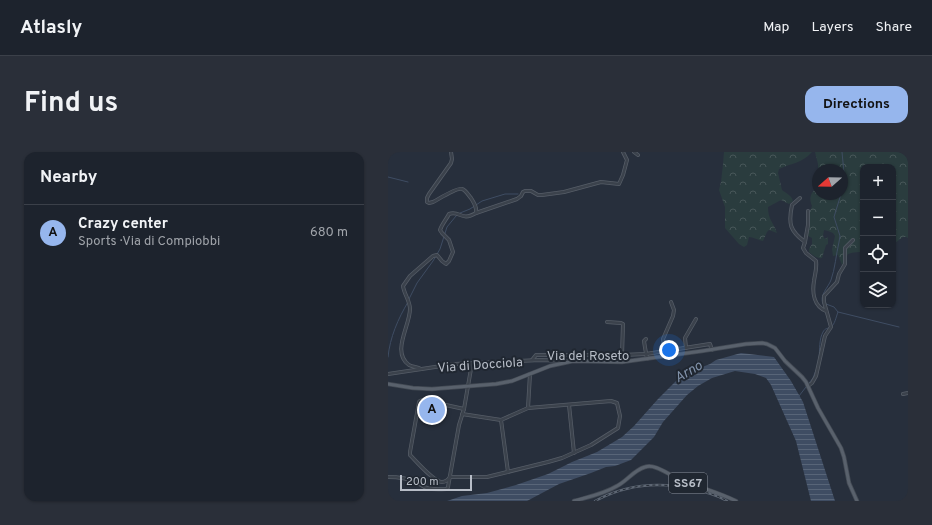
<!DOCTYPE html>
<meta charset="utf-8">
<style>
body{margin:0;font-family:Overpass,sans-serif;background:#2a2f39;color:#f1f3f6}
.controls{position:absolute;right:12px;top:12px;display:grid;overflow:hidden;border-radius:8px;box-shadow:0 1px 3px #0004}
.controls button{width:36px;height:36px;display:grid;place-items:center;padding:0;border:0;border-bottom:1px solid #3b4049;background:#1d232d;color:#f1f3f6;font:20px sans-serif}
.compass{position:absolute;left:424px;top:12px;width:36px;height:36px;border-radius:50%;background:#1d232d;box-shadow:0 1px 3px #0004;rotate:250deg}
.scale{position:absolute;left:12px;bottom:10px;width:72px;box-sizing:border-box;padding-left:4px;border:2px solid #b7bdc7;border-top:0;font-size:11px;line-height:14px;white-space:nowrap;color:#b7bdc7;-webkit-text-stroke:3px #202731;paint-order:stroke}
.you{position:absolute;left:281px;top:198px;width:14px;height:14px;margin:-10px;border:3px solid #fff;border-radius:50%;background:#1a73e8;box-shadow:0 0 0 6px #1a73e833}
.badge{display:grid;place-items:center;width:26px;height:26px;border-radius:50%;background:#96b6ed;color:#111;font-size:13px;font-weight:700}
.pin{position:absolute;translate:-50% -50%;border:2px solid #fff;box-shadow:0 1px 4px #0006}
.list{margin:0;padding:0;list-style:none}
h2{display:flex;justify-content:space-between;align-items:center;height:52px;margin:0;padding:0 16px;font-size:17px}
h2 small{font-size:13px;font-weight:400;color:#a0a4aa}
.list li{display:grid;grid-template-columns:26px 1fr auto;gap:12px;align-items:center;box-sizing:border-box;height:56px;padding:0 16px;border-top:1px solid #3b4049}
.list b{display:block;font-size:15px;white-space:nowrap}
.list p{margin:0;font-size:13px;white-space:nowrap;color:#a0a4aa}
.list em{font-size:13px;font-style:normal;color:#a0a4aa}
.icon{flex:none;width:22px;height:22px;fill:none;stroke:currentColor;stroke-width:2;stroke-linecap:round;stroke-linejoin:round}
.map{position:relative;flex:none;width:520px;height:349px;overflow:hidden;border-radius:12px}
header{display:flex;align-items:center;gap:24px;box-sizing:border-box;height:56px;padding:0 20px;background:#1d232d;border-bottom:1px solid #3b4049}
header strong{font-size:19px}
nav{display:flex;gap:22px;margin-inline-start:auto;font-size:14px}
.intro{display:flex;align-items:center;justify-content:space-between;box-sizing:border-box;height:96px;padding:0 24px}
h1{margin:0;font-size:28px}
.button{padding:10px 18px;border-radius:12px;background:#96b6ed;color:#111;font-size:14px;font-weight:700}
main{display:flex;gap:24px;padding:0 24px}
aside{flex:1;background:#1d232d;border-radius:12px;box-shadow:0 1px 3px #0004}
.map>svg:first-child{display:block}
.forest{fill:url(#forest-crowns)}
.water{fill:url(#water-rules)}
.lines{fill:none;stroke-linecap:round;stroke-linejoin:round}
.stream{stroke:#3f4d63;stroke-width:1}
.minor-casing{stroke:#565d67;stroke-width:4}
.major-casing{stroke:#444b55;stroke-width:4.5}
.minor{stroke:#3b424c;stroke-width:2.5}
.major{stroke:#59616c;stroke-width:3}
.rail-casing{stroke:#5d6673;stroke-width:2.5}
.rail{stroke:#202731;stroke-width:1;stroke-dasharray:3;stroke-linecap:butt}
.labels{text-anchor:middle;stroke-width:4;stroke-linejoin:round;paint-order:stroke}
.shield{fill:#202731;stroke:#8a909a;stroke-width:1}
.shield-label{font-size:12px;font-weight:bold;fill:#b7bdc7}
.street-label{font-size:13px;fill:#b7bdc7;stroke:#202731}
.water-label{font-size:14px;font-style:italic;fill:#8293ab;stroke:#202731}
</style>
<header>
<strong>Atlasly</strong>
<nav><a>Map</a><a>Layers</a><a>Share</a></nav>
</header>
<div class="intro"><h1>Find us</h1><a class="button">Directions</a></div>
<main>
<aside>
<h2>Nearby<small></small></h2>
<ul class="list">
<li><span class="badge">A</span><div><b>Crazy center</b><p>Sports · Via di Compiobbi</p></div><em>680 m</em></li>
</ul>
</aside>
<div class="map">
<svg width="520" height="349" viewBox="0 0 520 349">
<defs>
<pattern id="forest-crowns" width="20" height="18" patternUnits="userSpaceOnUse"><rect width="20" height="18" fill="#2a3c3e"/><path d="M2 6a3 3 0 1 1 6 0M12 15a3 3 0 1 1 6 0" fill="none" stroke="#475658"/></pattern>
<pattern id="water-rules" width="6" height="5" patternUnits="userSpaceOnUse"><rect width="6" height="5" fill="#3f4d63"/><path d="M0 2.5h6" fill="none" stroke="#586578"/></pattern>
</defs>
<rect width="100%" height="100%" fill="#272f3c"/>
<path class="forest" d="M336,0H520V86L518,85H515L507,91H505V15H475V100C470,100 466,100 460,102L454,113L450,103L445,104L444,97L447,84L445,81L440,79L436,78L435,84L437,87L440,85V92L438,93L434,106C429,107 425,103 421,100V97L424,92V86L420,84L422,72V59L424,54C420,44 424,41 430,33V42H454V18H449L447,17L431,18L430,15V12L427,0H424C414,11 404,11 391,17L390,21L394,38C398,41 404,44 405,49L401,52L393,48L380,55C380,68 385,69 389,81L381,78L379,80L375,89C370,88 365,85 361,85L359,93L356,95L351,92L337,76V55L331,38L333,30L335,12Z"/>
<polygon class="water" points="353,201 386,205 403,229 415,250 447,349 423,349 408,289 383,233 378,226 367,222 347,219 324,226 310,234 299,243 275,270 266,285 243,308 227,314 218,315 203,321 171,332 139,349 59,349 74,344 99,341 128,333 160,322 184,310 209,300 234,285 246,274 270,247 294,223 322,212 328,208"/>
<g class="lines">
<g class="stream">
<polyline points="0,3 4,0"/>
<polyline points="0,25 20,30"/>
<polyline points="454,35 456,21 454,0"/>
<polyline points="21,147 29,131 45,109 52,97 59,75 68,64 72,61 82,57 94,49 117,42 130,42"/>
<path d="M435,152C431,143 440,136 443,128C447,117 448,103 451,90L452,84L446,65L453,42"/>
<polyline points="450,160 511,175"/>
<path d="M0,205C2,185 10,167 20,150"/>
<path d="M431,206C432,197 431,187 435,180C437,176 439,177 443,175C447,172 448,165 450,160L446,155L438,152"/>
<polyline points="411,244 425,226 428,218"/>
</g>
<defs>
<g id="minor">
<polyline points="246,0 250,3"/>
<path d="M412,46L404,53C400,72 402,79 417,90L415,96L418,101L428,109C429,118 427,121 426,129C424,141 426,154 438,159"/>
<polyline points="88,61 129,47 133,44 135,40 137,39 143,39 150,43 154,43 176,40 213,30 231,32 235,23 239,8 235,0"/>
<polyline points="417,90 420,73 420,59"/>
<polyline points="219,170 233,171 235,172 234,203"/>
<path d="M258,187L256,189C257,196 258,201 259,207"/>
<polyline points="298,196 297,186 308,167"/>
<polyline points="277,199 275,187 285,164 286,158 283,150"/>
<polyline points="144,208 148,203 234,203 258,202 322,192 324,198"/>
<path d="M33,217C29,215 25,215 21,213C3,200 22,174 22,157C22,149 16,142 15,134L22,124L45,104L49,103L54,109L58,112L61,109L65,100L61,88L54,81L52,78C54,72 58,68 61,62C72,58 73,70 88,61C89,55 86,51 83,46C81,44 78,38 74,37C69,35 51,47 45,50L41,51L39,50V46L41,42L63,11L64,7L63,0"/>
<polyline points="0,222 67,212 152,208 181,209"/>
<polyline points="420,234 424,231 428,224 437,184 443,175 436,150 436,144 449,130 451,122 457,112 457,96 465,88"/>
<polyline points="515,242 520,241"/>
<polyline points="181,253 186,301"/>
<polyline points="140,256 142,222"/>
<polyline points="113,268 120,320"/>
<path d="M0,325C9,325 19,326 28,330C32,332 35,335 39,336C46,338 52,337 59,337L60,335L71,273L76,257L84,211"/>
<polyline points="62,325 99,325 160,310 174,306 203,293 230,276 232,264 229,251 223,249 140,256 113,268 74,262"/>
<path d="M62,325C60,328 58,330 54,330C46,330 28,309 22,303V300L31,250L32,249L35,248L76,257"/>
</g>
<g id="major">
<polyline points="0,232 25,236 44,237 108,232 124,229 162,214 176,211 185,209 234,210 314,199 358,192 374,191 379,192 387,196 397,209 414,225 418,230 430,256 453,296 456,305 461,331 469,349"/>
<path d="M186,349C200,345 216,342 229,334C239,329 246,318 257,315C266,312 277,320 285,324C305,334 328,339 348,349"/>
</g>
</defs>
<use href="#minor" class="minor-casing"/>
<use href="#major" class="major-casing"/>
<use href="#minor" class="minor"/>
<use href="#major" class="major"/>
<defs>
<path id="rail" d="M207,349C239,332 272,329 307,338C318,340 329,343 339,349"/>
</defs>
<use href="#rail" class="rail-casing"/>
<use href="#rail" class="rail"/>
</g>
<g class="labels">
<rect class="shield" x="281" y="321" width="38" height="20" rx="3"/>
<g class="shield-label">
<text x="300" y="335">SS67</text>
</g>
<g class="street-label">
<text x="200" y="208">Via del Roseto</text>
<text transform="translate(92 212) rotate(-4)" y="5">Via di Docciola</text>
</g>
<g class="water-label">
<text transform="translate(300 219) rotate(-30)" y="5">Arno</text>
</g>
</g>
</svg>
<div class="controls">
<button>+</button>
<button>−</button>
<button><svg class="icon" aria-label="locate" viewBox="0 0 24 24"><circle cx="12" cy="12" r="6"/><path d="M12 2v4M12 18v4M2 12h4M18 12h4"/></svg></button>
<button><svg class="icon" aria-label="layers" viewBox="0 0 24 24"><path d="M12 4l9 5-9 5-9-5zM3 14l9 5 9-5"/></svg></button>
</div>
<svg class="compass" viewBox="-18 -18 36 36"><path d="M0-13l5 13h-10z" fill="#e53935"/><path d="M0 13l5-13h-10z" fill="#a0a4aa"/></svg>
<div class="scale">200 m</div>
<div class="you"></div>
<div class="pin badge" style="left:44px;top:258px">A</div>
</div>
</main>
